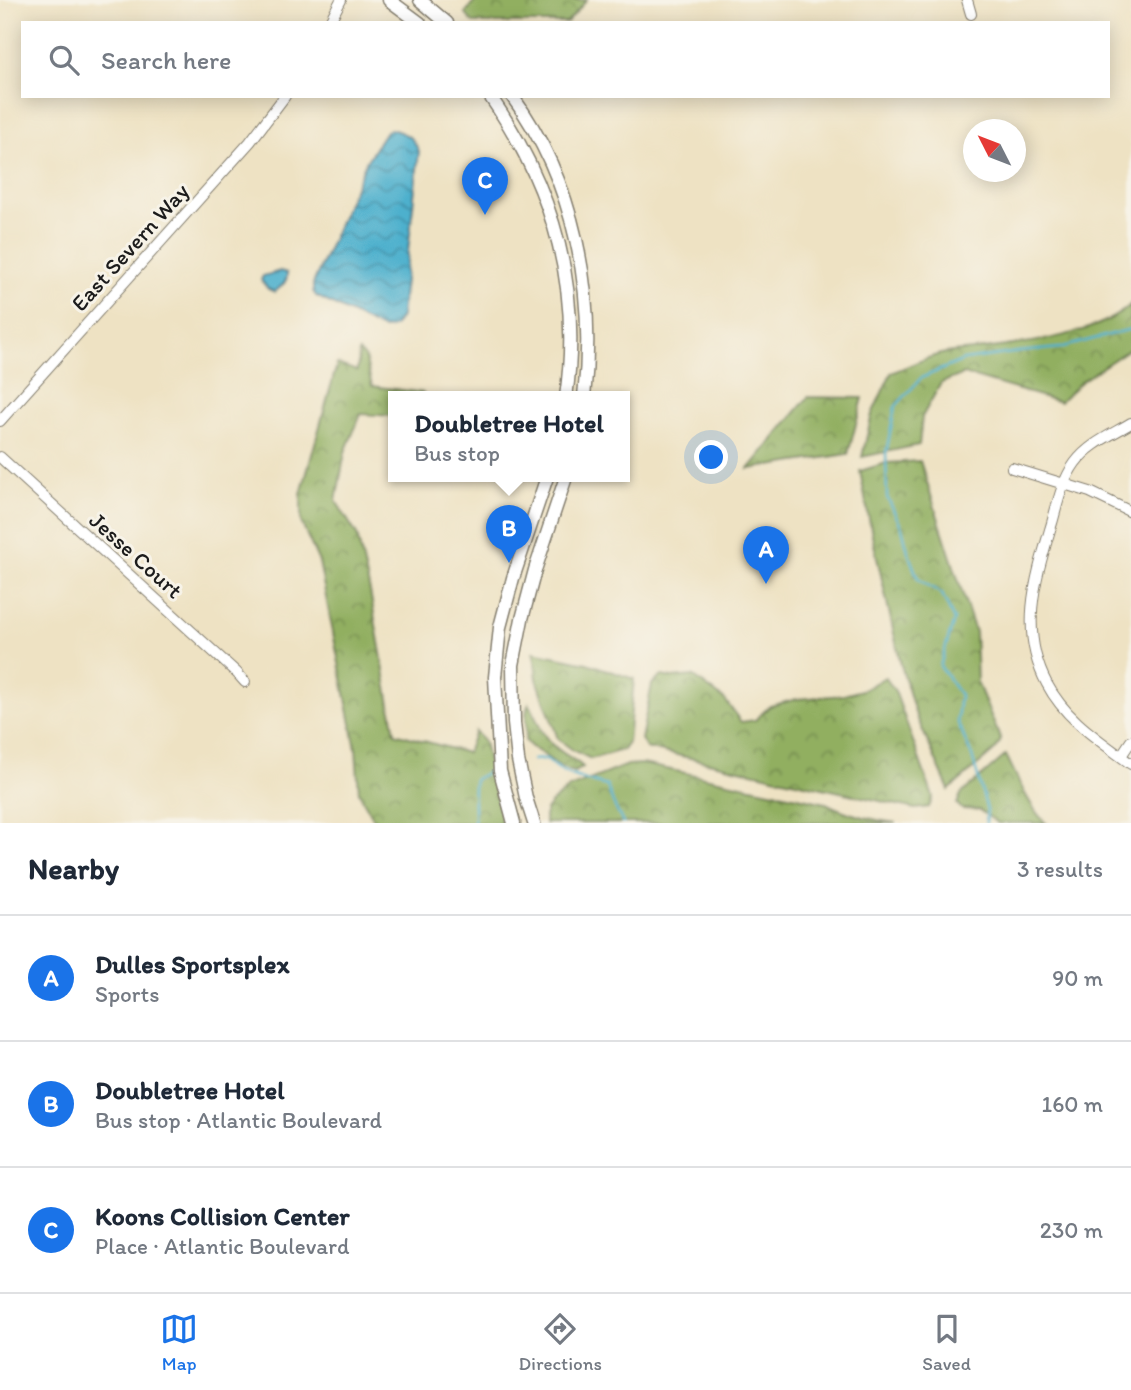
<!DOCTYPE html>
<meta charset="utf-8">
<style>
body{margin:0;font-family:Itim,sans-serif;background:#f6f6f7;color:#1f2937}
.compass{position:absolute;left:963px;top:119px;width:63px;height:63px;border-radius:50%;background:#fff;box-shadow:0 4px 18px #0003;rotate:312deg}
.you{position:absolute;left:712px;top:458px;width:24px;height:24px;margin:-18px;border:5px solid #fff;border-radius:50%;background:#1a73e8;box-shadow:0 0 0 10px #1a73e833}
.badge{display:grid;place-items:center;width:46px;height:46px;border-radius:50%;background:#1a73e8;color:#fff;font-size:23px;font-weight:700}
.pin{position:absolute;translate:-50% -58px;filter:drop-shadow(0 2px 4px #0008)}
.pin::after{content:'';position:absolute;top:37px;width:24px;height:21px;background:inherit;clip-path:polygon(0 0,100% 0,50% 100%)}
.popup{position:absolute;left:388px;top:391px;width:242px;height:91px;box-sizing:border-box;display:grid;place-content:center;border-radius:0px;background:#fff;filter:drop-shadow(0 2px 5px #0005);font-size:23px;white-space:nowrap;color:#747a83}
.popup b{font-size:26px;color:#1f2937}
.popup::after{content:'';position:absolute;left:50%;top:100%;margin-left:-14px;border:14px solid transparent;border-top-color:#fff}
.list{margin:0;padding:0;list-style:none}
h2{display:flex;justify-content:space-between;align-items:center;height:91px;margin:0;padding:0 28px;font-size:30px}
h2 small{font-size:23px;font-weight:400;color:#747a83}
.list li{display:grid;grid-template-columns:46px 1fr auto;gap:21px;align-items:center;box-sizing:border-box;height:126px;padding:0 28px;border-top:2px solid #e0e1e3}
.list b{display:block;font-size:26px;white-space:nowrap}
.list p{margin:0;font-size:23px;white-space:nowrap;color:#747a83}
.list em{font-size:23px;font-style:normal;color:#747a83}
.icon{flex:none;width:38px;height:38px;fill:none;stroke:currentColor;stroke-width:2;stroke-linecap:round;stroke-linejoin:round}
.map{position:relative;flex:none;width:1131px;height:823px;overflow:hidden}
.search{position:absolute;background:#fff;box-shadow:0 4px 18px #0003;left:21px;right:21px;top:21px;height:77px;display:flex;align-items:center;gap:18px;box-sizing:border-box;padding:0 24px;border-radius:0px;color:#747a83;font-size:26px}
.sheet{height:469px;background:#fff}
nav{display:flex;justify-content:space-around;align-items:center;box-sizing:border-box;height:98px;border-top:2px solid #e0e1e3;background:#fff;font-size:19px;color:#747a83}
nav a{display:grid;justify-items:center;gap:4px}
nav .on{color:#1a73e8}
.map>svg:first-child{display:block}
.forest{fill:url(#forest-crowns);stroke:#56663e;stroke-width:2}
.water{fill:url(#water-waves);stroke:#356674;stroke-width:2}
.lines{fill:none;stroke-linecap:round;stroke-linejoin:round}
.stream{stroke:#4eb0cd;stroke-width:2.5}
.minor-casing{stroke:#857f70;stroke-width:12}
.major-casing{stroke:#857f70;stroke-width:15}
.minor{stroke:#fff;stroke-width:10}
.major{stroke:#fff;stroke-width:12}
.labels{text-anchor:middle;stroke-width:6;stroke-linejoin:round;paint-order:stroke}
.street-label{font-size:23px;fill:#1c1c1c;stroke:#f7f3e8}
</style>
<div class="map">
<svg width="1131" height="823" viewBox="0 0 1131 823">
<defs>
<pattern id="forest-crowns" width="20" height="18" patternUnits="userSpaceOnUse" patternTransform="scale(1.75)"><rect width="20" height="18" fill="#91af61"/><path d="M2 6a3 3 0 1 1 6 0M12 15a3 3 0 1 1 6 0" fill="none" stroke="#768e4f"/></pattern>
<pattern id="water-waves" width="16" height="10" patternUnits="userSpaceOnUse" patternTransform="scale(1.75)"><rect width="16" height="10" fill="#4eb0cd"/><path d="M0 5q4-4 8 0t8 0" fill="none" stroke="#408ea6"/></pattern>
</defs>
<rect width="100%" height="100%" fill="#f7f3e8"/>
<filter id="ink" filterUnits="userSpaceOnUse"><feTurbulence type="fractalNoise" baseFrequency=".0143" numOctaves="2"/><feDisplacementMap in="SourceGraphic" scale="14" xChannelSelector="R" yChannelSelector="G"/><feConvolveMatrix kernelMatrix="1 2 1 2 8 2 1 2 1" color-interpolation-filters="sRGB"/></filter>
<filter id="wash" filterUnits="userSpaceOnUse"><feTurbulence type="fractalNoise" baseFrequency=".00686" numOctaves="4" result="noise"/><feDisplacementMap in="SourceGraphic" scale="28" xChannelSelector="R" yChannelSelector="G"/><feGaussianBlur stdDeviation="1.57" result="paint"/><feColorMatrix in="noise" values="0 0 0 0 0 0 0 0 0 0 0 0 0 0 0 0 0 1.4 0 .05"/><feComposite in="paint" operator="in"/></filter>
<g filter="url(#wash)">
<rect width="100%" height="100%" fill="#eee2c3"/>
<g class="forest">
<polygon points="476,0 587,0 567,23 473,23 465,13"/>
<path d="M1131,304V348L1083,380L1060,402L964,374L941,383L922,417L919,445L862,457L872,414L891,373C907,367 924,358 941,354C955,350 970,351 984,349C1024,344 1102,334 1131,304Z"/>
<polygon points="359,352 365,357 372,386 423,393 424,397 393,397 393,416 361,414 345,452 336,501 357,535 370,591 395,733 467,753 475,731 484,742 502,823 376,823 359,793 356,749 319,562 301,522 301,494 337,364 357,371"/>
<polygon points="808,397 863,398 848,454 749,469"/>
<polygon points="920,461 975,632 977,682 1001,740 996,749 949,790 915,713 901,665 872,535 860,471 886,463"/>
<polygon points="534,652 587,663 634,679 628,743 623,750 591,759 574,751 558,739 537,679"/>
<polygon points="662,676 672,678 693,676 725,700 741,722 755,720 770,706 797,699 844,695 865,689 885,677 895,691 933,797 929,807 915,809 646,748 641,739 652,684"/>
<path d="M529,703C537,717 539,732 551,743C560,753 573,758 583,767L574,772C561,768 554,763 544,755C537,750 530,748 525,740C528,728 523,714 529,703Z"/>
<path d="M1006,755C1015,773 1031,811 1046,823H998L979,810L962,809L957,804L961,794Z"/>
<path d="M643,764L826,803C848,815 872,820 897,823H545V811L553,801L569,788L627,765Z"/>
</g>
<g class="water">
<path d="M391,129C407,134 412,136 419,151L401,316C396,326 393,329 382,329L316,296L313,291V284L366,162L386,131Z"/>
<path d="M280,271L287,273C288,282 281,286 275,292L268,289L261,280L263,276Z"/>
</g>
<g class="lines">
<g class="stream">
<path d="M533,760L546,759C563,775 584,780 607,786L613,803L623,823"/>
<path d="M474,823C475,808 472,794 475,779L488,772"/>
<polyline points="986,823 987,810 972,756 957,721 960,695 940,666 954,620 942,594 918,579 909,555 902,528 887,497 886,453 895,407 921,378 964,360 1019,352 1060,348 1131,329"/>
</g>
</g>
</g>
<g filter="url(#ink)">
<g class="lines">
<defs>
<g id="minor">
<polyline points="967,0 971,14"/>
<polyline points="329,23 341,0"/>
<polyline points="0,421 250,142 285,96"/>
<path d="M1131,423C1111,435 1089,444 1075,463C1062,481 1058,502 1052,523C1036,577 1018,630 1047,684C1066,720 1099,740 1131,764"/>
<polyline points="0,457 237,673 245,682"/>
<polyline points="1012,468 1090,492 1131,512"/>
<polyline points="1121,756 1131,741"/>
</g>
<g id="major">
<polyline points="389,0 420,23"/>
<polyline points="420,0 447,23"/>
<path d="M490,96C552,186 582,287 566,397"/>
<path d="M512,96C575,182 596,293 584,397"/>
<polyline points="514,823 500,771 495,677 500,627 513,578 547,477"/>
<polyline points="534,823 526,798 518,760 514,723 513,665 522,619 535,570 566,477"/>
</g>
</defs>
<use href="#minor" class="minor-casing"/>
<use href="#major" class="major-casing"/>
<use href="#minor" class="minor"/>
<use href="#major" class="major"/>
</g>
</g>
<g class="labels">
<g class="street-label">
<text transform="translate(130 247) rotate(-48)" y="8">East Severn Way</text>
<text transform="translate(136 555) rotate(42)" y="8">Jesse Court</text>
</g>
</g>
</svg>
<svg class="compass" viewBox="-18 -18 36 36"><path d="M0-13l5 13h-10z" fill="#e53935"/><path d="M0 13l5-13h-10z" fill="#747a83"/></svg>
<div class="you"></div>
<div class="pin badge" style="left:766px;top:584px">A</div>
<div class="pin badge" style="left:509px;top:563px">B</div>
<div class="popup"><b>Doubletree Hotel</b>Bus stop</div>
<div class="pin badge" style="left:485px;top:215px">C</div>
<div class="search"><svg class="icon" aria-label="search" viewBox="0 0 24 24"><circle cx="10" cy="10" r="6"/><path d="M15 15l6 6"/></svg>Search here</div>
</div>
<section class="sheet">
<h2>Nearby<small>3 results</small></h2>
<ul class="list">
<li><span class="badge">A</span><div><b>Dulles Sportsplex</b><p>Sports</p></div><em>90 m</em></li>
<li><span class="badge">B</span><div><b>Doubletree Hotel</b><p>Bus stop · Atlantic Boulevard</p></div><em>160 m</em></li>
<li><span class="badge">C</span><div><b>Koons Collision Center</b><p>Place · Atlantic Boulevard</p></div><em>230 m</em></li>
</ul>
</section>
<nav>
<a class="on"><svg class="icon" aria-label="map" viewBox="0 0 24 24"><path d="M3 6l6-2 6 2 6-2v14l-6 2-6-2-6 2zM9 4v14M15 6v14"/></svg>Map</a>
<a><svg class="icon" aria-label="directions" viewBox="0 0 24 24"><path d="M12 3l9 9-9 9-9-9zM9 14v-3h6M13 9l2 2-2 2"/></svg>Directions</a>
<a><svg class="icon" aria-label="saved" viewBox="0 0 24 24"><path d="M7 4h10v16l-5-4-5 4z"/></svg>Saved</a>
</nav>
